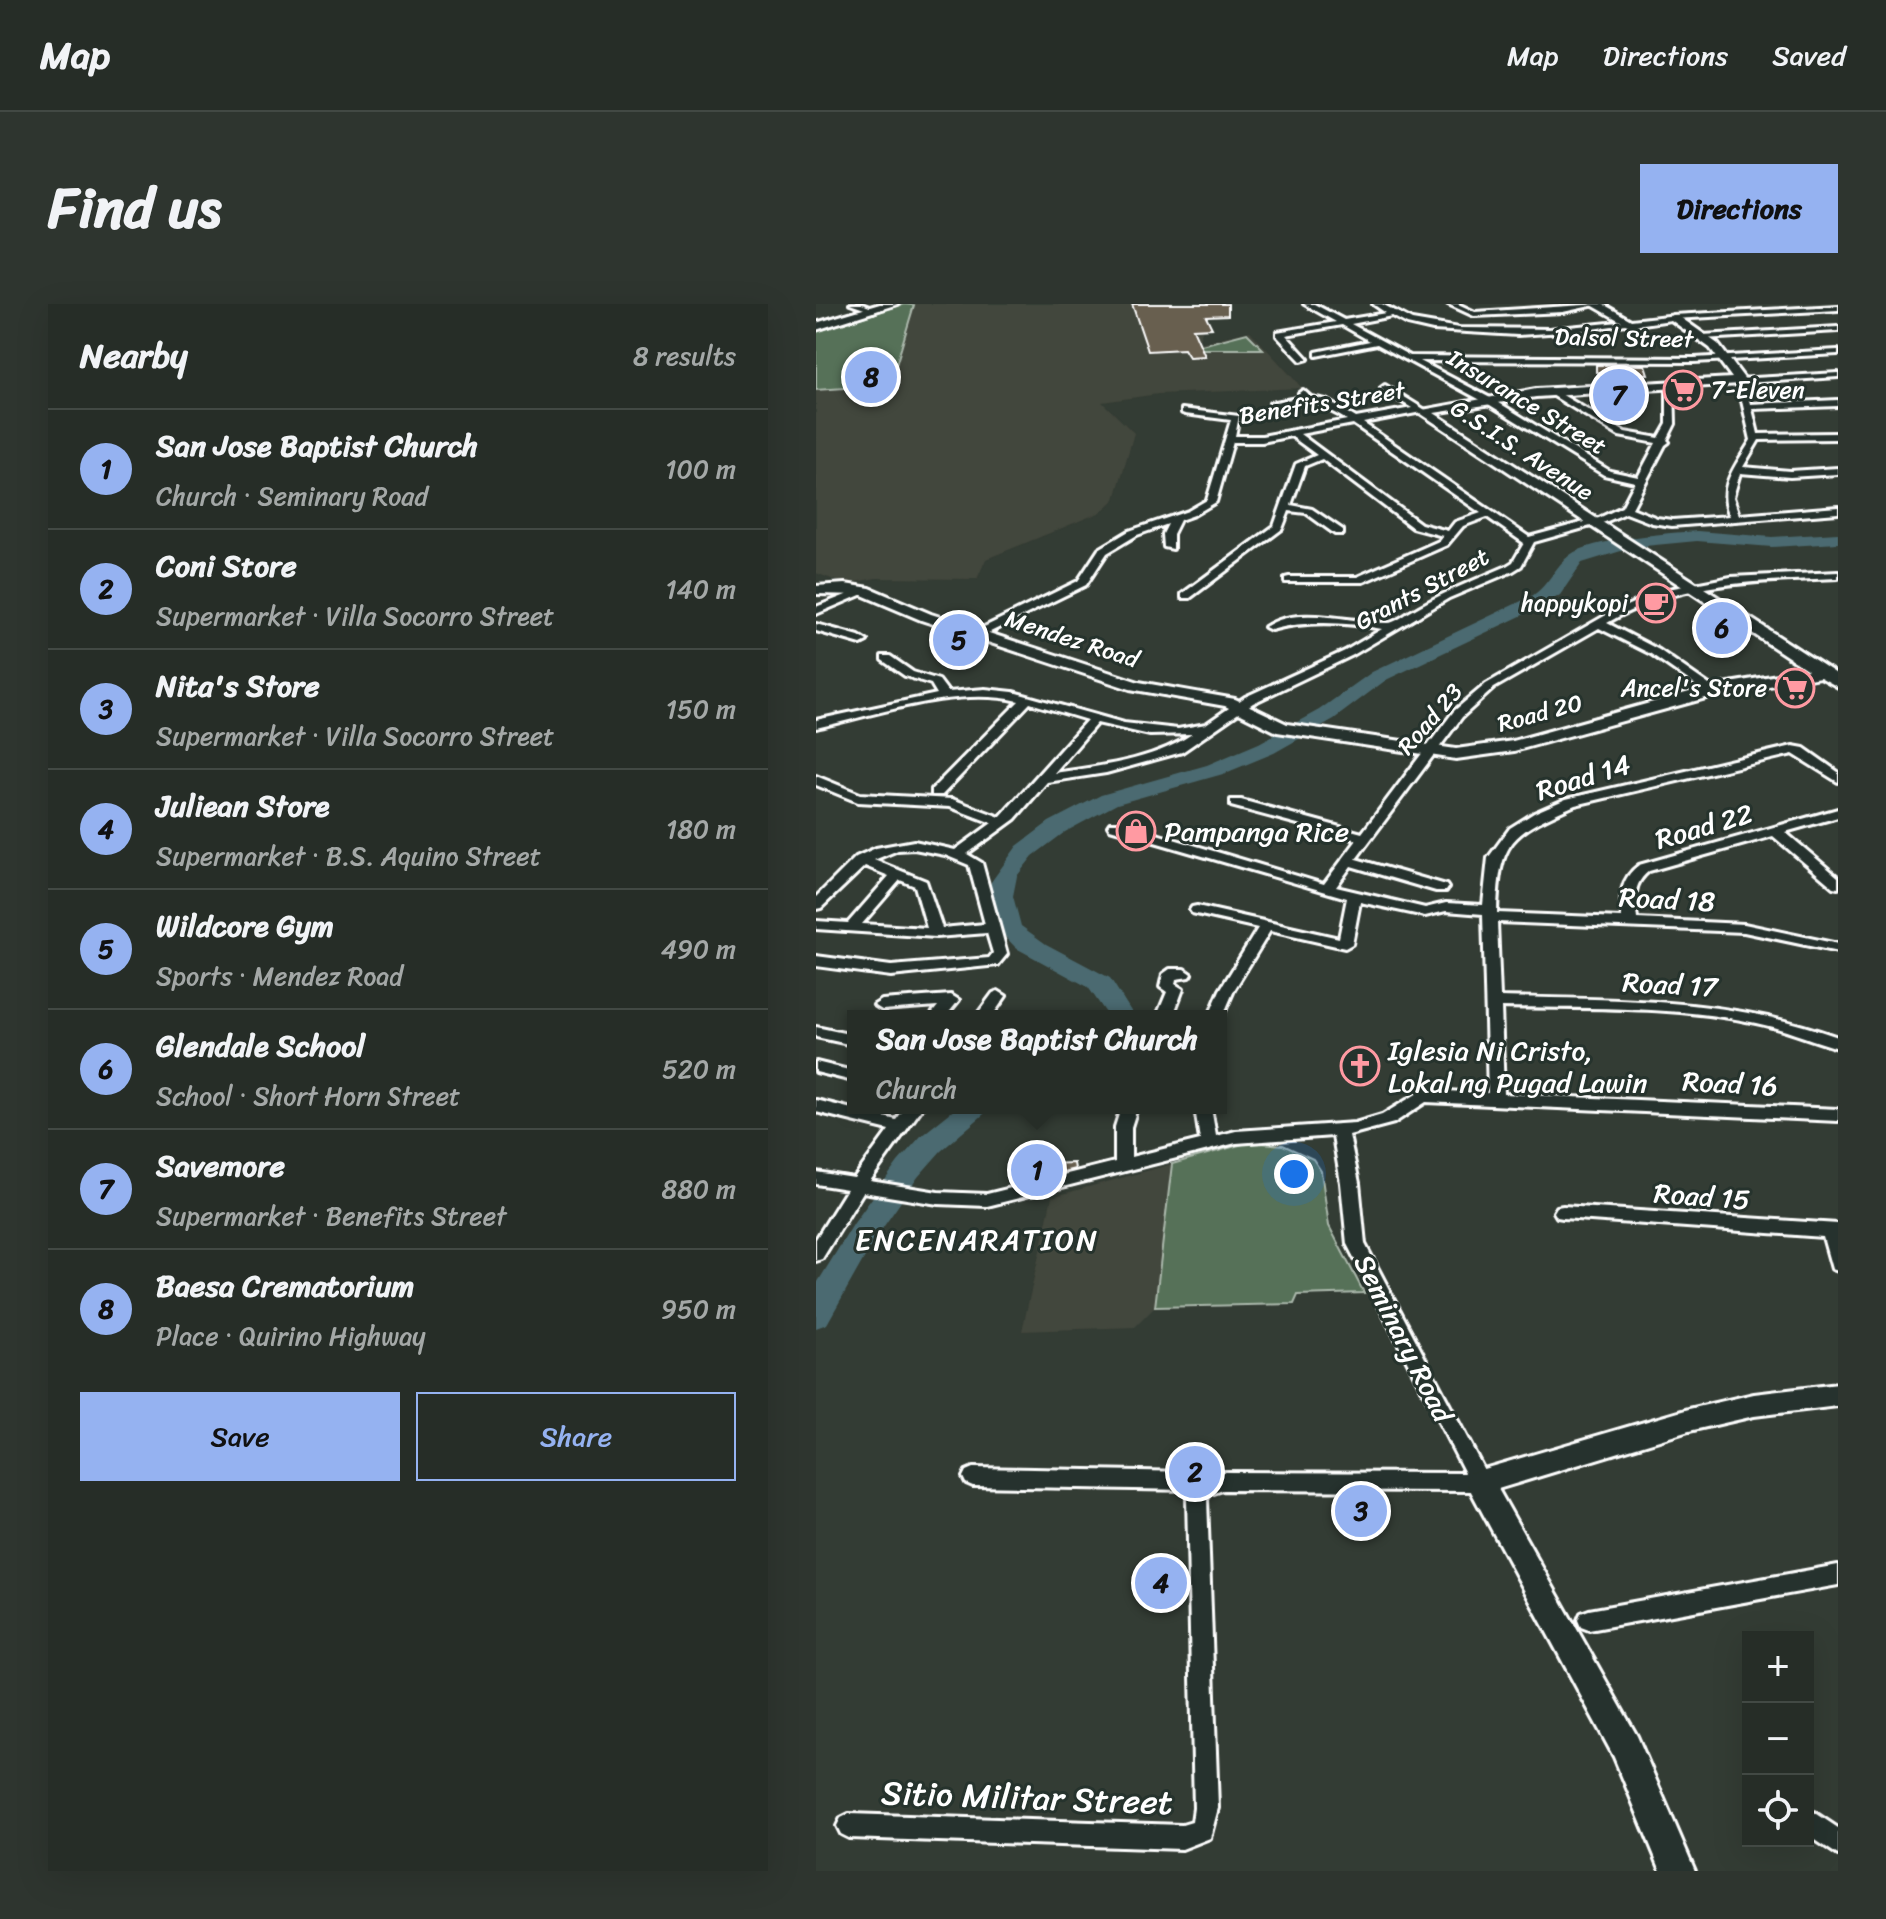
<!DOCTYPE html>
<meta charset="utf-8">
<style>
body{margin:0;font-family:Sriracha,sans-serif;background:#2e352f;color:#f1f3f6}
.controls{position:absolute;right:24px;bottom:24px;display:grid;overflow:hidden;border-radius:0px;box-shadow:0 8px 32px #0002}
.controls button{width:72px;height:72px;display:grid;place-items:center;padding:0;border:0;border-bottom:2px solid #424944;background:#262d27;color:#f1f3f6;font:40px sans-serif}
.you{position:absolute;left:478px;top:870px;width:28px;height:28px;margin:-20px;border:6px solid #fff;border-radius:50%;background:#1a73e8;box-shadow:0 0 0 12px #1a73e833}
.badge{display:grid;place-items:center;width:52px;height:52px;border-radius:50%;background:#95b2f1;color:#111;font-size:26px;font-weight:700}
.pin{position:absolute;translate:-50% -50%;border:4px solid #fff;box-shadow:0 2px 8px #0006}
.popup{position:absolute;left:31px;top:706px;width:380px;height:104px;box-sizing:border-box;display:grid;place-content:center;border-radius:0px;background:#262d27;filter:drop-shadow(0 2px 6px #0005);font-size:26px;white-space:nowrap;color:#a4a8a7}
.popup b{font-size:30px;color:#f1f3f6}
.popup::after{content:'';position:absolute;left:50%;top:100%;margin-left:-16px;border:16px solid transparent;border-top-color:#262d27}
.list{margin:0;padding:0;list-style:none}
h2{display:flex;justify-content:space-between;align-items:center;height:104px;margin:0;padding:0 32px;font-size:34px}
h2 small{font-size:26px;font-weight:400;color:#a4a8a7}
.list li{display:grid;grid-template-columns:52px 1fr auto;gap:24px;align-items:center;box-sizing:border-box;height:120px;padding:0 32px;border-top:2px solid #424944}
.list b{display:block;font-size:30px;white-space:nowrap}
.list p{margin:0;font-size:26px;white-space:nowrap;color:#a4a8a7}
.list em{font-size:26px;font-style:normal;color:#a4a8a7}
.actions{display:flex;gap:16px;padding:24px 32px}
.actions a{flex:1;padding:18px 0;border:2px solid #95b2f1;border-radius:0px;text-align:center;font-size:28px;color:#95b2f1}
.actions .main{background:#95b2f1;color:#111}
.icon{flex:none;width:44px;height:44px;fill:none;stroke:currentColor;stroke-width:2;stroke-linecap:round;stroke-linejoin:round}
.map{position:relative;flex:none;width:1022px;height:1567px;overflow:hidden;border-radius:0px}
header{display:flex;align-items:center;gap:48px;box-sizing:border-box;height:112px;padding:0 40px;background:#262d27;border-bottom:2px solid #424944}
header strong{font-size:38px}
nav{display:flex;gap:44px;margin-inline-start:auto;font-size:28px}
.intro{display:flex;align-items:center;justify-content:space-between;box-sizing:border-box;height:192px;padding:0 48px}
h1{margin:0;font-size:56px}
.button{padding:20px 36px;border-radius:0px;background:#95b2f1;color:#111;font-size:28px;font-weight:700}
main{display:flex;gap:48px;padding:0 48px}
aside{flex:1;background:#262d27;border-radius:0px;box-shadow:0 8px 32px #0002}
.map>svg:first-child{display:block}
.built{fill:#43463c}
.green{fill:#577158;stroke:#abb8ac;stroke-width:2}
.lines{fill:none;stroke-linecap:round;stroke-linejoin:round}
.river{fill:#4b6b71;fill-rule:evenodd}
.building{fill:#675e50;stroke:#fff;stroke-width:2}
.street-casing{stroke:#fff;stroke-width:6}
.secondary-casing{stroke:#fff;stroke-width:6}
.primary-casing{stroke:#fff;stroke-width:6}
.street{fill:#26332d;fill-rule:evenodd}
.secondary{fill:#26332d;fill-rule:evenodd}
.primary{fill:#26332d;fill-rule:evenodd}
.labels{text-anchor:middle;stroke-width:6;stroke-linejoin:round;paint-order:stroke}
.far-street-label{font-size:24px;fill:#fff;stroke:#26332d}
.far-poi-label{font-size:24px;fill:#fff;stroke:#26332d;text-anchor:end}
.street-label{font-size:28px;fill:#fff;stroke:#26332d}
.poi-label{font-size:28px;fill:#fff;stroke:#26332d;text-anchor:start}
.neighbourhood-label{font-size:30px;letter-spacing:2px;fill:#fff;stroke:#26332d}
.near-street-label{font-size:34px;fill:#fff;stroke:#26332d}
</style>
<header>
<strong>Map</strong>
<nav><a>Map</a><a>Directions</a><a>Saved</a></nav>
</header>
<div class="intro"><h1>Find us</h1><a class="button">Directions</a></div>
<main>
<aside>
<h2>Nearby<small>8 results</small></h2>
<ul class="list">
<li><span class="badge">1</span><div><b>San Jose Baptist Church</b><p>Church · Seminary Road</p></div><em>100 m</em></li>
<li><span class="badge">2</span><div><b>Coni Store</b><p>Supermarket · Villa Socorro Street</p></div><em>140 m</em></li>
<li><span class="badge">3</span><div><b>Nita's Store</b><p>Supermarket · Villa Socorro Street</p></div><em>150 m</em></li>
<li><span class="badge">4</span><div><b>Juliean Store</b><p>Supermarket · B.S. Aquino Street</p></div><em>180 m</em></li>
<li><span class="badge">5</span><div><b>Wildcore Gym</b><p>Sports · Mendez Road</p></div><em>490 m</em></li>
<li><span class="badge">6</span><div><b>Glendale School</b><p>School · Short Horn Street</p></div><em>520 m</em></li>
<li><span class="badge">7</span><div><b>Savemore</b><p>Supermarket · Benefits Street</p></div><em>880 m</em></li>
<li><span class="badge">8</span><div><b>Baesa Crematorium</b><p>Place · Quirino Highway</p></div><em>950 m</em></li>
</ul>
<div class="actions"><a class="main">Save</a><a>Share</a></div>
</aside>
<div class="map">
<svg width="1022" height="1567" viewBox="0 0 1022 1567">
<rect width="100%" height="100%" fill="#333c34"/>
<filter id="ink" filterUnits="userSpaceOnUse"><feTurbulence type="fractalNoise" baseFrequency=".0125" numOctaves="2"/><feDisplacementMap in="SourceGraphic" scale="16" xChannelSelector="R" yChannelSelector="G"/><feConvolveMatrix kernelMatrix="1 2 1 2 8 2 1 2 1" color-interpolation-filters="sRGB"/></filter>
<g filter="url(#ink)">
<g class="built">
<polygon points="97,0 395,0 382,39 434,27 486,84 342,90 286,98 318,129 299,195 285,208 170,255 161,275 60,274 29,280 0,269 0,86 74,81"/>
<polygon points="356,860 339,1003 319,1023 206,1027 236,893"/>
</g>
<g class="green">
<polygon points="88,0 98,1 74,81 0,86 0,28"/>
<polygon points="431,29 447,45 370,45"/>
<polygon points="434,838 467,841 497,855 505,867 513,922 548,989 482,991 478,1000 339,1003 356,860"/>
</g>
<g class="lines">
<g class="river">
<path d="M881,227L956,233L1022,229V239L956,243L881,237L818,243L766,259L744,291L730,300L570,376L518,415L458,449L407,470L301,500L249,528L217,552L201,572L197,592L205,622L230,640L294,674L318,712H292L272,683L200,644L182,625L173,599L175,578L201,542L233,518L285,491L391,461L443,439L503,406L556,368L716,292C733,281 739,262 754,251C776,235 852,229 881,227Z"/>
<polygon points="140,804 175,804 125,847 102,873 59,935 11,1020 0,1024 0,981 38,919 82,858 105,832"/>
</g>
</g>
<g class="building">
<polygon points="316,0 412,0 412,11 390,12 396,24 377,25 389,52 373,53 368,45 332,47"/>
<polygon points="780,61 829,61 832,70 780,68"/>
<polygon points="258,859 259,865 205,878 207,861"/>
</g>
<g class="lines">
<defs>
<g id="street">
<polygon points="34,0 46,0 61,6 57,8"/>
<path d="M488,0H498L528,16L570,9L557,0H566L596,16L643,24L733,25L813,17L817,19L762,27L702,31L617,26L591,20L576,12L535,20L594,52L878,54L1022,46V50L878,58L604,57L680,97L794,167L822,173L840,139L803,132L731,88L738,86L809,128L843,134L851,120V81L858,79L859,120L851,136L853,138L849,141L816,204L841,214L856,216L914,212C900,182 921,161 935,136L921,75L1022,69V73L929,79L934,100L1022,96V102L936,105L942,130L1022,129V135L943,136L927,163L974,167L1022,164V170L974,173L924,169L917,193L923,211L1022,203V209L856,222L836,219L810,209L789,218L718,238L705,262L697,267L633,294L537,351L437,399L366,448L290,469L231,478L199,515L151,550L166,559L191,650L182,661L75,672L0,662V652L75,662L173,654L177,649L171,629L120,633L0,625V617L32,619L73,572L49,562L5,604L0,605V593L40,553L60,544L98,537L139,546L176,519L134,503L42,498L0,481V472L44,490L136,495L184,513L271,416L214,399L126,491H116V485L203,397C140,382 63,410 0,424V416L121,390L115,380L89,372L66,356V352H74L97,368L123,376L132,388L169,385L197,388L308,419L362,425L390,420L429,393L529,347L566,325C529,318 491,316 455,326L449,323C481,300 536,319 572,319C579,319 587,312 594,308C624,290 656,277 689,263L697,258L708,239L671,213L647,222L631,241L547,278H469V274L473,273H541L623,237L627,232L597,224L506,155L489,162L475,201L496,205L527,226V230H519L490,209L473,207L466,225L374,294H366V290L458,222L480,160L501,151L475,132L446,138H417L400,198L378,211L364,216L357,230V245L348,243L347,230L352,220L321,231L291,249L270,281L166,332H158V328L262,277L283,245L313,227L372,207L391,196L415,116L369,110L366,109V105L423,112L419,132H446L531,116C502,99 496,97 462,103L463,106L459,109L455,106L454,99L486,93L483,89L487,86L495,93L510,96L540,114L596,104L566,86L565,84L569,81L611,107L547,119L713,233L783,214L806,203L819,178L788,171L674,101L561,40L500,52V48L554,37L526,21L470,31L492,55L485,57L461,32V28L520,18ZM537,120L665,209L639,218L632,227L605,220L484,130ZM281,419L334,431L376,430C337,457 284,462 238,469ZM98,545L129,551L153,561L169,620L126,624L110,577L58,556L82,546ZM84,576L99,582L111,624L46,620Z"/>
<polygon points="632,0 642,0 659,8 784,0 747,8 658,12"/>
<polygon points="1022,2 1022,6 857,15 853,13 857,11"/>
<polygon points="1022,23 1022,27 886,35 882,33 886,31"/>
<path d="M1022,268V274C939,278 866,276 791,319L843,346L899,385V389H891L835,350L783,324L678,384L646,413L540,555L630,581L632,584L630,587H620L535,562L520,583L609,604L630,599L667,601L672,554L694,524L718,509L750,495L977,442L988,444L1022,468V478L977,450L759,501C694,530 683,536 681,609L806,614C804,592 804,575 823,561L1022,505V513L969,528L1022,573V584L1017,583L957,532L833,567C816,580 819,596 821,615L928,620L1022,640V648L928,628L681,618L684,693C801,696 911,693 1022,733V744C994,736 969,725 940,719C857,701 769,705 685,703L688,790L1022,805V817L610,798L578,819L533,831L543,879L549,940L671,1172L674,1178L671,1184L664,1187L407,1186L395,1190L391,1195L402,1504L394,1534L366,1545L33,1534L25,1530L21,1522L25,1514L33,1510L366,1521L376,1518L378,1504L371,1193L374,1186L157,1182L150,1179L147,1173L150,1167L157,1164L376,1168L389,1174L406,1168L649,1169L531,940L525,879L517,832L420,839L171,902L122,900L47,888L6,955L0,957V935L31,885L0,880V868L38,874L73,826L0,808V796L80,816L89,804H106L54,877L122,888L171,890L299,858V823L305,804H321L315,823V853L384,836L379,804H395L400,832L420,827L539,819L566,811L607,786L672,789L667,610L630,607L609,612L544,598L536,640L529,644L454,627L418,686L405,716V712H393L404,686L442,624L376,609L374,606L376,603L381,602L523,634L531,594L294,525L292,522L294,519H304L508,580L541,536L415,502V496H425L546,529L638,407L670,380L792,310L847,286L915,273Z"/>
<polygon points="45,285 54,287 0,310 0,303"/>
<polygon points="0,320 43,332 51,337 45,340 0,327"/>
<polygon points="368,665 375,670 373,673 360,675 359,680 367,685 357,712 341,712 351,688 344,683 347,670 354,665"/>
<polygon points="182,687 190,692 176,712 160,712 177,689"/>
<polygon points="135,691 143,696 130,712 114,712 122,702 66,706 58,701 66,696"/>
<polygon points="0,723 37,731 37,741 0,733"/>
<polygon points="0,758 37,767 37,777 0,768"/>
<polygon points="747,902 1022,920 1022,967 1016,965 1007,933 747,914 741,913 738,908 741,903"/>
<polygon points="1022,1261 1022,1281 773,1326 765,1323 762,1316 765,1309 773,1306"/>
<polygon points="992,1504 1022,1524 1022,1551 992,1531"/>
</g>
<g id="secondary">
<polygon points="774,0 787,0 815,16 861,11 902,40 930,77 924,80 720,93 618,109 1022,371 1022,383 1004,373 897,392 698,447 640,455 461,428 409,402 314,385 105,316 46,291 0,290 0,282 29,280 54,284 115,310 323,378 419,395 471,420 640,445 697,437 895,382 992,366 601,107 720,85 916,74 894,44 855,16 813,22"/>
<polygon points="1022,1080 1022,1102 938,1112 873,1127 682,1185 821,1432 879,1567 845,1567 798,1453 650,1178 654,1169 664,1166 873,1105 938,1090"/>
</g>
<polygon id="primary" points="64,0 82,0 0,26 0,19"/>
</defs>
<use href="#street" class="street-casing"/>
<use href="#secondary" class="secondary-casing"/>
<use href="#primary" class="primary-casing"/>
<use href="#street" class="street"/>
<use href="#secondary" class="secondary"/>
<use href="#primary" class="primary"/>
</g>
</g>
<defs>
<symbol id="supermarket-ring" viewBox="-11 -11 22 22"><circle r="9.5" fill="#26332d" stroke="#ff9aa2" stroke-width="1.5"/><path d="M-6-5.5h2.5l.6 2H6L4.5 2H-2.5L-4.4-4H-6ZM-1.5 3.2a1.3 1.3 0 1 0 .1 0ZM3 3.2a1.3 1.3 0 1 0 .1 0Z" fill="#ff9aa2"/></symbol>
<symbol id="cafe-ring" viewBox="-11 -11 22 22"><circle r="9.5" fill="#26332d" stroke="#ff9aa2" stroke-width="1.5"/><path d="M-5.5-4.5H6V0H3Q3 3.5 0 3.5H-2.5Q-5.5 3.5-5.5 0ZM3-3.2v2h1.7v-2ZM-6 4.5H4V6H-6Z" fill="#ff9aa2"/></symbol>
<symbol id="shop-ring" viewBox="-11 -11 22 22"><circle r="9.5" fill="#26332d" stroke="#ff9aa2" stroke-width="1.5"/><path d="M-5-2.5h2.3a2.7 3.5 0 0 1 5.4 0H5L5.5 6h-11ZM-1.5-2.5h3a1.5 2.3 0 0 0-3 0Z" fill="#ff9aa2"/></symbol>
<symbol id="church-ring" viewBox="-11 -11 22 22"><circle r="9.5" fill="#26332d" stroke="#ff9aa2" stroke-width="1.5"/><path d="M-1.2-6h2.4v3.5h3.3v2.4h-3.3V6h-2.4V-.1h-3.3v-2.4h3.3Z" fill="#ff9aa2"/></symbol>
</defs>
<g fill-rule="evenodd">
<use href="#supermarket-ring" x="845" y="64" width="44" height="44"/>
<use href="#cafe-ring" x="818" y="277" width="44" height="44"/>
<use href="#supermarket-ring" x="957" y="362" width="44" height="44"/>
<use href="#shop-ring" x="298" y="505" width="44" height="44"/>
<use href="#church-ring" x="522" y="740" width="44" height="44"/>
</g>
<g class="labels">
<g class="far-street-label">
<text transform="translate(808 34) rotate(1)" y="8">Dalsol Street</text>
<text transform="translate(711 98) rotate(31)" y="8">Insurance Street</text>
<text transform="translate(506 99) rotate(-9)" y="8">Benefits Street</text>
<text transform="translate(706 146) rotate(33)" y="8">G.S.I.S. Avenue</text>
<text transform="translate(606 285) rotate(-28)" y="8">Grants Street</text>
<text transform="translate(256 335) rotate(18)" y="8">Mendez Road</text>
<text transform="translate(724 409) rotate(-15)" y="8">Road 20</text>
<text transform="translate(614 415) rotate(-49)" y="8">Road 23</text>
</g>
<g class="far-poi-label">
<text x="895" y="94" text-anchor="start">7-Eleven</text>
<text x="812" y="307">happykopi</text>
<text x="951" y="392">Ancel's Store</text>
</g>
<g class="street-label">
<text transform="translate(767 473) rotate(-17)" y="10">Road 14</text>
<text transform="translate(888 522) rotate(-16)" y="10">Road 22</text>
<text transform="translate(851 595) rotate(3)" y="10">Road 18</text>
<text transform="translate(854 680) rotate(3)" y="10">Road 17</text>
<text transform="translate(914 779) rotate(3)" y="10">Road 16</text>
<text transform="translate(886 892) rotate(4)" y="10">Road 15</text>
<text transform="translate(588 1034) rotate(63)" y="10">Seminary Road</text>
</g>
<g class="poi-label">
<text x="348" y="537">Pampanga Rice</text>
<text x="572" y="756">Iglesia Ni Cristo,<tspan x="572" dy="32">Lokal ng Pugad Lawin</tspan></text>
</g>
<g class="neighbourhood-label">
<text x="161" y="946">ENCENARATION</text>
</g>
<g class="near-street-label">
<text transform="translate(211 1493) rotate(2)" y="12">Sitio Militar Street</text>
</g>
</g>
</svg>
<div class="controls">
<button>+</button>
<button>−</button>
<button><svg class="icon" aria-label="locate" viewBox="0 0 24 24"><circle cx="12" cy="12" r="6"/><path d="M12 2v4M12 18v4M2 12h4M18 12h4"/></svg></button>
</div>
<div class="you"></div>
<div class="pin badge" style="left:221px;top:866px">1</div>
<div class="popup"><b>San Jose Baptist Church</b>Church</div>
<div class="pin badge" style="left:379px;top:1168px">2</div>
<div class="pin badge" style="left:545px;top:1207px">3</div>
<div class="pin badge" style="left:345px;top:1279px">4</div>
<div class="pin badge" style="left:143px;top:336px">5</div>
<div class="pin badge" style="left:906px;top:324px">6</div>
<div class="pin badge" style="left:803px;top:91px">7</div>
<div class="pin badge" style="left:55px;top:73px">8</div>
</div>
</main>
